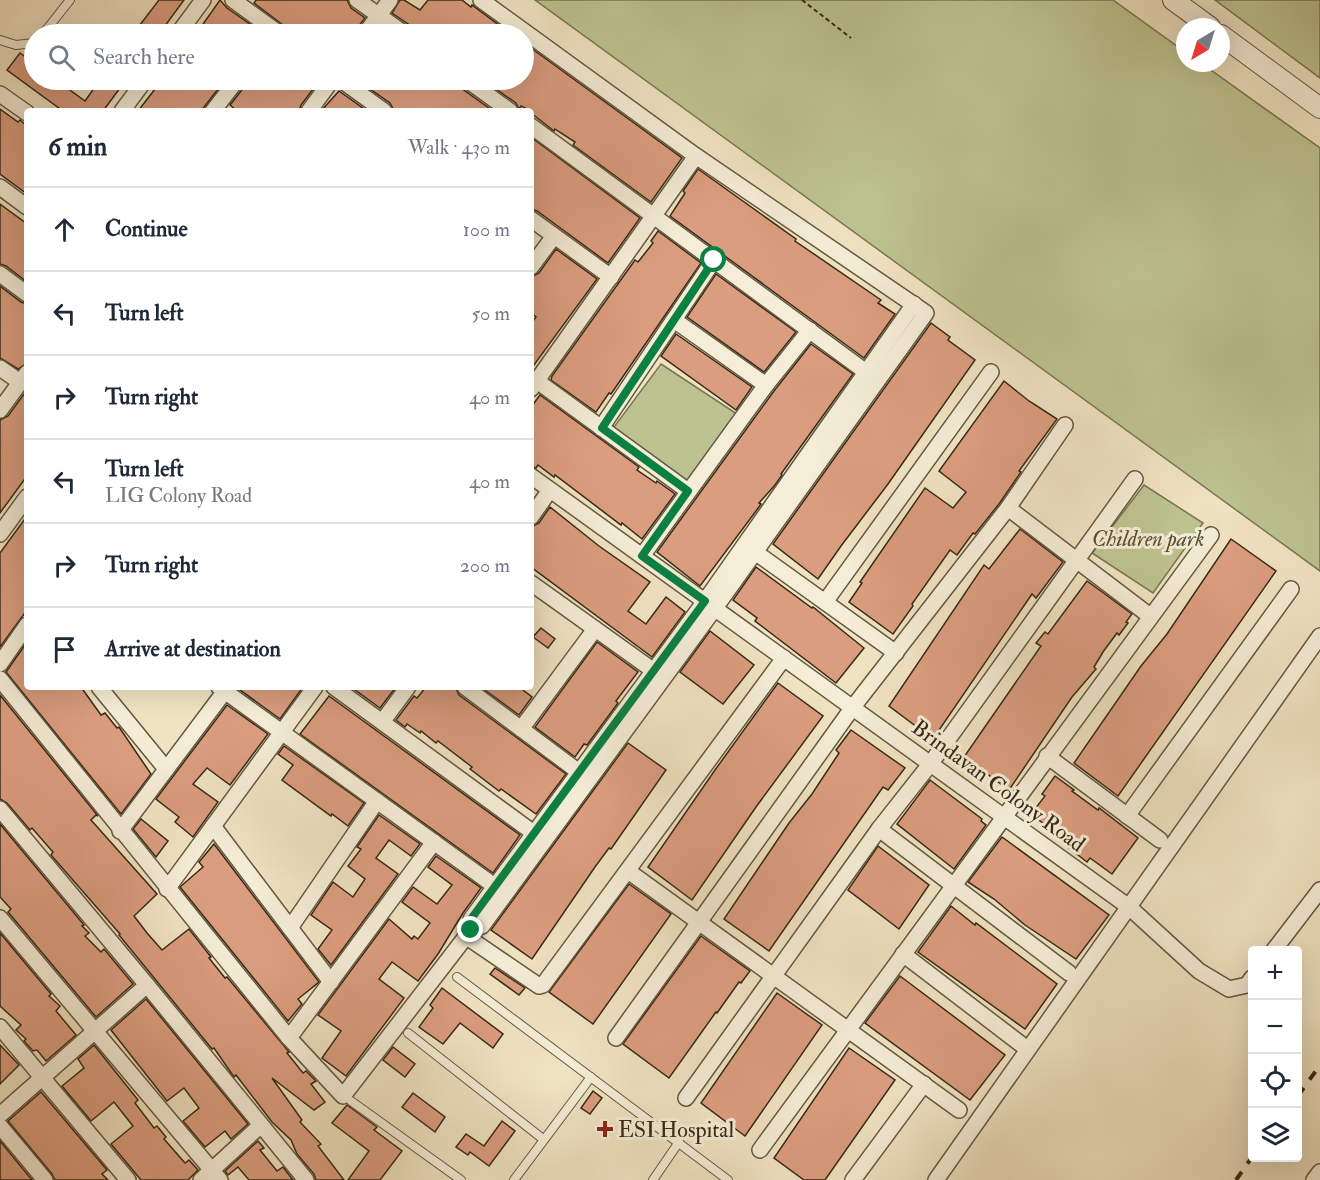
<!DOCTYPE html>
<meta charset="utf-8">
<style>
body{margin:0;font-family:"IM FELL Double Pica",serif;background:#f6f6f7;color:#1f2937}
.controls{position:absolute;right:18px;bottom:18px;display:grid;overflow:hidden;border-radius:6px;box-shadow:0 6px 24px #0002}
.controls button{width:54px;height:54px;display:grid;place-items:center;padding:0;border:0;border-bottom:2px solid #e0e1e3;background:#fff;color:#1f2937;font:30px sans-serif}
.compass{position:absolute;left:1176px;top:18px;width:54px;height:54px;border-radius:50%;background:#fff;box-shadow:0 6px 24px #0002;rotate:218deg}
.stop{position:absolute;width:18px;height:18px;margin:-14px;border:4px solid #0b8043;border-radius:50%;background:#fff}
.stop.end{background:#0b8043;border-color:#fff;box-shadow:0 2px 6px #0008}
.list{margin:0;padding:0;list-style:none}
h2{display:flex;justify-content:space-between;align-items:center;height:78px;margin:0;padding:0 24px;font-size:26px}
h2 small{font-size:20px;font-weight:400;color:#747a83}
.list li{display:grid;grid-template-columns:39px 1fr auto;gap:18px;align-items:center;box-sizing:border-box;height:84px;padding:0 24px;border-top:2px solid #e0e1e3}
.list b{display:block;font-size:22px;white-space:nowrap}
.list p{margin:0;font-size:20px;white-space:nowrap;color:#747a83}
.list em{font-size:20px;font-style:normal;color:#747a83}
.icon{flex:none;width:33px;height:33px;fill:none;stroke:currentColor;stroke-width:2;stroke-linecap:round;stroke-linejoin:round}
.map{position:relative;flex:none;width:1320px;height:1180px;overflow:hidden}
.search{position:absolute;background:#fff;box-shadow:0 6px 24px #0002;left:24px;top:24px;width:510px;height:66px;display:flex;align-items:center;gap:15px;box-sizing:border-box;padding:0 21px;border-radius:33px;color:#747a83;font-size:22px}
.panel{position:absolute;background:#fff;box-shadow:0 6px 24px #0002;left:24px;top:108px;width:510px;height:582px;border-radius:6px}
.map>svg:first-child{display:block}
.green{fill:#bdc390;stroke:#7a7652;stroke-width:1.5}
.building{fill:#db9d7f;stroke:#372914;stroke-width:1.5}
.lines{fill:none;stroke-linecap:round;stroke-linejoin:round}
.service-casing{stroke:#655840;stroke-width:10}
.minor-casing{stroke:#655840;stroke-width:18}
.tertiary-casing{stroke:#655840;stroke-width:22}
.path{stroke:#372914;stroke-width:2;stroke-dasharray:4.5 3;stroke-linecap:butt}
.service{stroke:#f5edd7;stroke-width:8}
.minor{stroke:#f5edd7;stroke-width:15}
.tertiary{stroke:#f5edd7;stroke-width:20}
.rail{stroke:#372914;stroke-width:4;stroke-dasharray:10 10;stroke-linecap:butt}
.route{stroke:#0b8043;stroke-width:8}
.poi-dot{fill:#8f2418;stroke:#f5edd7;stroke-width:2}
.labels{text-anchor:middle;stroke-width:6;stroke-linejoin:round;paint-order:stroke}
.park-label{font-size:22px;font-style:italic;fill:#585033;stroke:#f5edd7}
.street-label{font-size:22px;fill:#372914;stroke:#f5edd7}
.poi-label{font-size:22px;fill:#372914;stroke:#f5edd7;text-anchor:start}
</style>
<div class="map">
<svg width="1320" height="1180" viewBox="0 0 1320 1180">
<rect width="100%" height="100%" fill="#f0e3c2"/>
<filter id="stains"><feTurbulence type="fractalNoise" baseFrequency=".00333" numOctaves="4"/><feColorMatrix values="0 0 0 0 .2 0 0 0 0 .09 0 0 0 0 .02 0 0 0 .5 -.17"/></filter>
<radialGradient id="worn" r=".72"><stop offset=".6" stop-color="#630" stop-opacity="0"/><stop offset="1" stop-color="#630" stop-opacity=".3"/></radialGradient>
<g class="green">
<polygon points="535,0 1113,0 1185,52 1185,63 1201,63 1320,148 1320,571"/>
<polygon points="1215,0 1320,0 1320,78"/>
<polygon points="661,364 740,416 688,487 611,431"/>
<polygon points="1144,485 1203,523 1153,593 1092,553"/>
</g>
<g class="building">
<polygon points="159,0 184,0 159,34 133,34"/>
<polygon points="220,0 227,8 264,34 196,34"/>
<polygon points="256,0 347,0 351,8 365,18 357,28 355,34 295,34 254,3"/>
<polygon points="400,0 404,0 420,10 428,0 462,0 471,7 472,5 500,26 494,34 415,34 411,26 392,13"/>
<polygon points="524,43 682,158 651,202 573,145 575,142 555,129 554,131 531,113 531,111 521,106 519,109 516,103 483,80 524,80"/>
<polygon points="20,53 34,63 34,80 56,80 85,101 100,80 126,80 103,111 63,111 7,70"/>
<polygon points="162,80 184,80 190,84 193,80 216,80 222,84 201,111 138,111"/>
<polygon points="247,80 320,80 301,105 299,111 237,111 230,105 245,86"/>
<polygon points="357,80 398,80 410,88 416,80 457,80 461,88 493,111 394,111 390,103"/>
<polygon points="339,91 367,111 321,111"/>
<polygon points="0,109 18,122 20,120 27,126 27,194 0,174"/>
<polygon points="532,138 640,218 608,263 537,211 531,209"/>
<polygon points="698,169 796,239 795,241 881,300 878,303 895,314 864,358 670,216 685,193 683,191"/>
<polygon points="0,204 27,224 27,282 6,266 0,264"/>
<polygon points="658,231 701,263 611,394 609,393 596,412 551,380 552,376 635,260 638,262 653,243 651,241"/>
<polygon points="556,249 597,279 531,369 531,324 536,317 531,313 531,277 539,273"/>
<polygon points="716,274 796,332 764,372 687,317"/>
<polygon points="0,286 21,302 27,304 27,363 18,369 0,358"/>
<polygon points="931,323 950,337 948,340 975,360 888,484 841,546 818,579 773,544"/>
<polygon points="676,334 752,387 736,410 661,356"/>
<polygon points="811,344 853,374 781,474 782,475 775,485 759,503 761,504 759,507 700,586 657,552 774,391"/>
<polygon points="1004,381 1029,401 1057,419 1019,471 1021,472 999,504 975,534 973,533 957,555 950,550 912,604 913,606 893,634 849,602 862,583 860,582 925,488 953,508 966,492 939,471"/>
<polygon points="27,390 27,476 0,513 0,420 8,416"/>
<polygon points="540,395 639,467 637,470 656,483 657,481 675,494 642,539 622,523 621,525 555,475 554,477 538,465 536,468 531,466 531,407"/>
<polygon points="550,507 599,546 650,582 628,611 646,624 666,597 685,612 652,657 531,567 531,527 539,523"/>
<polygon points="27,516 27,610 0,647 0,553"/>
<polygon points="1020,529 1063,562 1036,598 1032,594 933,739 889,706 984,565 989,569"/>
<polygon points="1231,539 1276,571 1118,796 1074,763 1141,666 1167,634"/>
<polygon points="756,567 812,608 813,607 864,648 836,683 755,621 757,618 733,600"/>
<polygon points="1087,581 1132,614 1126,622 1128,623 1119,635 1117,633 1103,652 1094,667 1096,669 1072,697 1009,790 964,757 1041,646 1036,643 1045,632 1048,634"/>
<polygon points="541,628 555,639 548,648 533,637"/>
<polygon points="710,631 754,665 723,704 680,672"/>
<polygon points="27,642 27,687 81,687 101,715 105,713 117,728 119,727 151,774 121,814 6,672"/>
<polygon points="597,642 638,672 616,701 618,703 587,745 584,744 575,757 535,727"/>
<polygon points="778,683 823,716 756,807 692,900 648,867 715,770"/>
<polygon points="236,687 303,687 280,719"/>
<polygon points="351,687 396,687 380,708"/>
<polygon points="426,687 455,687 459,695 566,774 536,814 501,789 499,791 470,769 472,767 438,741 436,743 421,731 420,733 407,724 405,727 396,720 414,696 417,698"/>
<polygon points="481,687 519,687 532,697 519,715"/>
<polygon points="0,695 98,816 96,815 91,820 157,894 134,916 147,933 162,950 189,929 211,957 209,958 225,978 227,977 289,1052 287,1053 303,1073 306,1071 316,1081 311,1084 325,1102 314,1110 272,1078 302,1120 300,1122 321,1144 318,1146 344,1180 316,1180 314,1174 297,1154 291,1140 272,1122 236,1075 234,1077 214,1048 212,1049 146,968 119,935 120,934 51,855 53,852 32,828 30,830 7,803 0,799"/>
<polygon points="329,696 520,835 493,873 300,734"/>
<polygon points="227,705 268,734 230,785 207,768 193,784 218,802 193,837 175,822 179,817 156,799"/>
<polygon points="851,730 905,768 888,790 883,787 769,951 724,919 789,823 812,794 839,753 836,750"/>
<polygon points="628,743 666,770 611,849 609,848 595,867 532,959 491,930"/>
<polygon points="284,746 364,803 348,826 332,814 331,816 282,780 293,765 278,754"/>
<polygon points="1055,776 1074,790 1072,791 1098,810 1099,808 1138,838 1112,874 1090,858 1087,862 1068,847 1070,844 1031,814 1045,796 1042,794"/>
<polygon points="930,780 982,819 981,821 986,825 954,869 897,824"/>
<polygon points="379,815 420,844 411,856 389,840 376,858 398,874 331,965 318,949 332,930 311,915 333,882 353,897 365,879 348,866 361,849 357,847"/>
<polygon points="141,819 168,841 156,857 133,829"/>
<polygon points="0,824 84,925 82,926 89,933 85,936 101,952 104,949 133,984 96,1017 8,912 11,909 0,897"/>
<polygon points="1002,837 1109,915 1076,959 1025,925 994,899 968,882"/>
<polygon points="214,844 319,982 298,999 302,1004 288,1021 180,887 203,867 199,862"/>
<polygon points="878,846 929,885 899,929 848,890"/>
<polygon points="436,856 481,888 463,913 438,954 418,981 392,962 379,979 404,998 346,1076 322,1058 341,1031 318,1015 389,919 412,939 414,936 418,939 430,923 402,902 413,887 437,904 452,885 428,867"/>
<polygon points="629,884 671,914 593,1024 549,992"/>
<polygon points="951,906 975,925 976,923 1057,984 1025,1029 918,952"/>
<polygon points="0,933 51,994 49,996 60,1006 56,1011 76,1035 46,1061 37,1050 33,1051 24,1041 26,1039 16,1030 21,1025 0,1006"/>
<polygon points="701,936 750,971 741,983 739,982 717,1013 716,1012 669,1078 623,1044"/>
<polygon points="495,968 525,988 519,995 490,974"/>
<polygon points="900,976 1005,1055 970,1100 865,1023"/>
<polygon points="442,988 503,1034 493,1048 460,1023 443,1044 419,1027 433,1008 430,1005"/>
<polygon points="777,993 822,1025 745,1136 701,1103"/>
<polygon points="146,999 248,1124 231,1139 225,1131 205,1147 183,1121 199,1108 184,1088 167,1101 111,1030"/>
<polygon points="0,1045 19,1065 0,1084"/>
<polygon points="94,1045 138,1100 135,1103 154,1128 157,1126 166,1137 164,1139 185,1163 189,1160 198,1170 188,1180 141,1180 111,1144 133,1126 114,1102 91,1121 62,1086 84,1068 78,1059"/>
<polygon points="393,1047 415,1064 405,1077 383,1060"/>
<polygon points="849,1048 895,1080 825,1180 804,1180 774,1158"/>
<polygon points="593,1091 602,1098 590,1114 581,1108"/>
<polygon points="41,1092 107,1170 102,1174 108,1180 55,1180 52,1174 8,1121"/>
<polygon points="413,1093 445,1117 435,1132 402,1107"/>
<polygon points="347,1105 377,1127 374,1130 402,1151 380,1180 348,1180 369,1151 332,1123"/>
<polygon points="502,1121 515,1131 489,1166 470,1152 468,1155 456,1147 466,1134 484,1146"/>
<polygon points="0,1141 32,1180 0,1180"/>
<polygon points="258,1141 264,1148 260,1150 277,1171 283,1167 293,1180 249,1180 238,1167 228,1175 225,1171"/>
</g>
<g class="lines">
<defs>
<g id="service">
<polyline points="43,34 70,0"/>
<polyline points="0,40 16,45 34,43"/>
<polyline points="457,977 728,1180"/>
<polyline points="408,1033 543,1139"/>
<polyline points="351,1101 461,1180"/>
<polyline points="514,1180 591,1077"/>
<polyline points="653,1180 679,1142"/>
</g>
<g id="minor">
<polyline points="233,0 280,34"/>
<polyline points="357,0 405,34"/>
<polyline points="178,34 203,0"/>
<polyline points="365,34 390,0"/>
<polyline points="341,80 384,111"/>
<polyline points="467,80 510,111"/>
<polyline points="0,94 27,113"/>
<polyline points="122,111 145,80"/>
<polyline points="213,111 237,80"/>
<polyline points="309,111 332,80"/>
<polyline points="531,126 866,372"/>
<polyline points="0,187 27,207"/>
<polyline points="531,219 611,277"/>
<polyline points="531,267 554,236"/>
<polyline points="0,274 27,294"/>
<polyline points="674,320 766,385"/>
<polyline points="0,368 20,382"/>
<polyline points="537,381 688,491"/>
<polyline points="531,389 696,156"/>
<polyline points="0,410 27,373"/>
<polyline points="601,428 714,260"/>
<polyline points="531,476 1129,907 1199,971 1229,989 1247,985 1252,978"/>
<polyline points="1008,508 1150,616"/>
<polyline points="531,517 550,490"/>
<polyline points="0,534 27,497"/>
<polyline points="755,552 896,653"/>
<polyline points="642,556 766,385 810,330"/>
<polyline points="531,583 654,671"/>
<polyline points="825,602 991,372"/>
<polyline points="0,664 27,625"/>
<polyline points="0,679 289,1038 343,1096 471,930 482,926 715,608 926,313 696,156 481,0"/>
<polyline points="99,687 166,769"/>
<polyline points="219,687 496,887"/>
<polyline points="334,687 535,834"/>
<polyline points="465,687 579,772"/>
<polyline points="382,722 408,687"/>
<polyline points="521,729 595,629"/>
<polyline points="1047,756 1160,840"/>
<polyline points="0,809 147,985 306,1180"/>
<polyline points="1127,816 1291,589"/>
<polyline points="213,826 331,982"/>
<polyline points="879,829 1069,973"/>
<polyline points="120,831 225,691"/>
<polyline points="628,871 959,1110"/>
<polyline points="167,889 315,687"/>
<polyline points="0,918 220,1180"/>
<polyline points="290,928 377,801"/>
<polyline points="471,930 471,919 705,601 914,304"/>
<polyline points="467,935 470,939 539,986 543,985 784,658"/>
<polyline points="1274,950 1320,890"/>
<polyline points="903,954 1022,1045"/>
<polyline points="0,1027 128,1180"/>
<polyline points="289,1038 434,842"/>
<polyline points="616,1038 853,707 1008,508 1065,425"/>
<polyline points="686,1098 879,829 931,763 1135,479"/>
<polyline points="0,1115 147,985"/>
<polyline points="0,1126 45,1180"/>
<polyline points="760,1150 1211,535"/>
<polyline points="201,1180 261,1125"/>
<polyline points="853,1180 924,1084"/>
<polyline points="936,1180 1320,636"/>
<polyline points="1314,1180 1320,1172"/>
</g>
<g id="tertiary">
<polyline points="1173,0 1210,27"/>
<polyline points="1221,35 1320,108"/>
</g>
</defs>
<use href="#service" class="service-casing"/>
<use href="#minor" class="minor-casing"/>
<use href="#tertiary" class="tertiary-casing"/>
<polyline class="path" points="802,0 851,38"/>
<use href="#service" class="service"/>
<use href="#minor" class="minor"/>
<use href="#tertiary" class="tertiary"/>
<g class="rail">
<polyline points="1298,1096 1320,1065"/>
<polyline points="1236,1180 1252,1157"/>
</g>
</g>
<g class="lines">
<polyline class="route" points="471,930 471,919 705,601 642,556 688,491 602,428 714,260"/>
</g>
<path class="poi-dot" d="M602 1120h6v6h6v6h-6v6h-6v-6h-6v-6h6z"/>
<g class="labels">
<g class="park-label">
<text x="1148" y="546">Children park</text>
</g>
<g class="street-label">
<text transform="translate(999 785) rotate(36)" y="8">Brindavan Colony Road</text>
</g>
<g class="poi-label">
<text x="618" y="1137">ESI Hospital</text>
</g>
</g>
<rect width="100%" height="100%" filter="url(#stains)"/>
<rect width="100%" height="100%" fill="url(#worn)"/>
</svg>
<div class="controls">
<button>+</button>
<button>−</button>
<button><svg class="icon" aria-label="locate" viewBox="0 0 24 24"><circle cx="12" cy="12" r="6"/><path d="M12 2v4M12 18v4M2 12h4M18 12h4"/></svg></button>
<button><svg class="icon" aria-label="layers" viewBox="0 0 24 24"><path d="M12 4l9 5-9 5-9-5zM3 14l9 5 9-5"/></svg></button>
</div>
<svg class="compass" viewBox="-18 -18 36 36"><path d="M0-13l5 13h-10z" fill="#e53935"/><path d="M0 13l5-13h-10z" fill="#747a83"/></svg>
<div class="stop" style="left:714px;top:260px"></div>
<div class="stop end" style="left:471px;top:930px"></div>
<div class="search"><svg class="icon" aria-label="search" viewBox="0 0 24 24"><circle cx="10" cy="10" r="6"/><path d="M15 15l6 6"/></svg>Search here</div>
<section class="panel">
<h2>6 min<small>Walk · 430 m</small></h2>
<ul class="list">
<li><svg class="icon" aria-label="ahead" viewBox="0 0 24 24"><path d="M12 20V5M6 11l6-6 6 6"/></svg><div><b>Continue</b></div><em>100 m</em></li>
<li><svg class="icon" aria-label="left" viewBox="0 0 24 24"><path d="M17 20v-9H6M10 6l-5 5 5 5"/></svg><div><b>Turn left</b></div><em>50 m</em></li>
<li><svg class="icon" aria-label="right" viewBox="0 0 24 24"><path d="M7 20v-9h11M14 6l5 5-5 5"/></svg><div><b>Turn right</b></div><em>40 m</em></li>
<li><svg class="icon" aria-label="left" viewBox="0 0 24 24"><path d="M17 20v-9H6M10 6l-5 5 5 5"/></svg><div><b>Turn left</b><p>LIG Colony Road</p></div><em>40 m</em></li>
<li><svg class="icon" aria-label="right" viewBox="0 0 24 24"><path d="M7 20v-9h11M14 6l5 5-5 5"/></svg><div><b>Turn right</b></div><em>200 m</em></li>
<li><svg class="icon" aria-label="arrive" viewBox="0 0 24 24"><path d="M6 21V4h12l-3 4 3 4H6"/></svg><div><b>Arrive at destination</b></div></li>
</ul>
</section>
</div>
